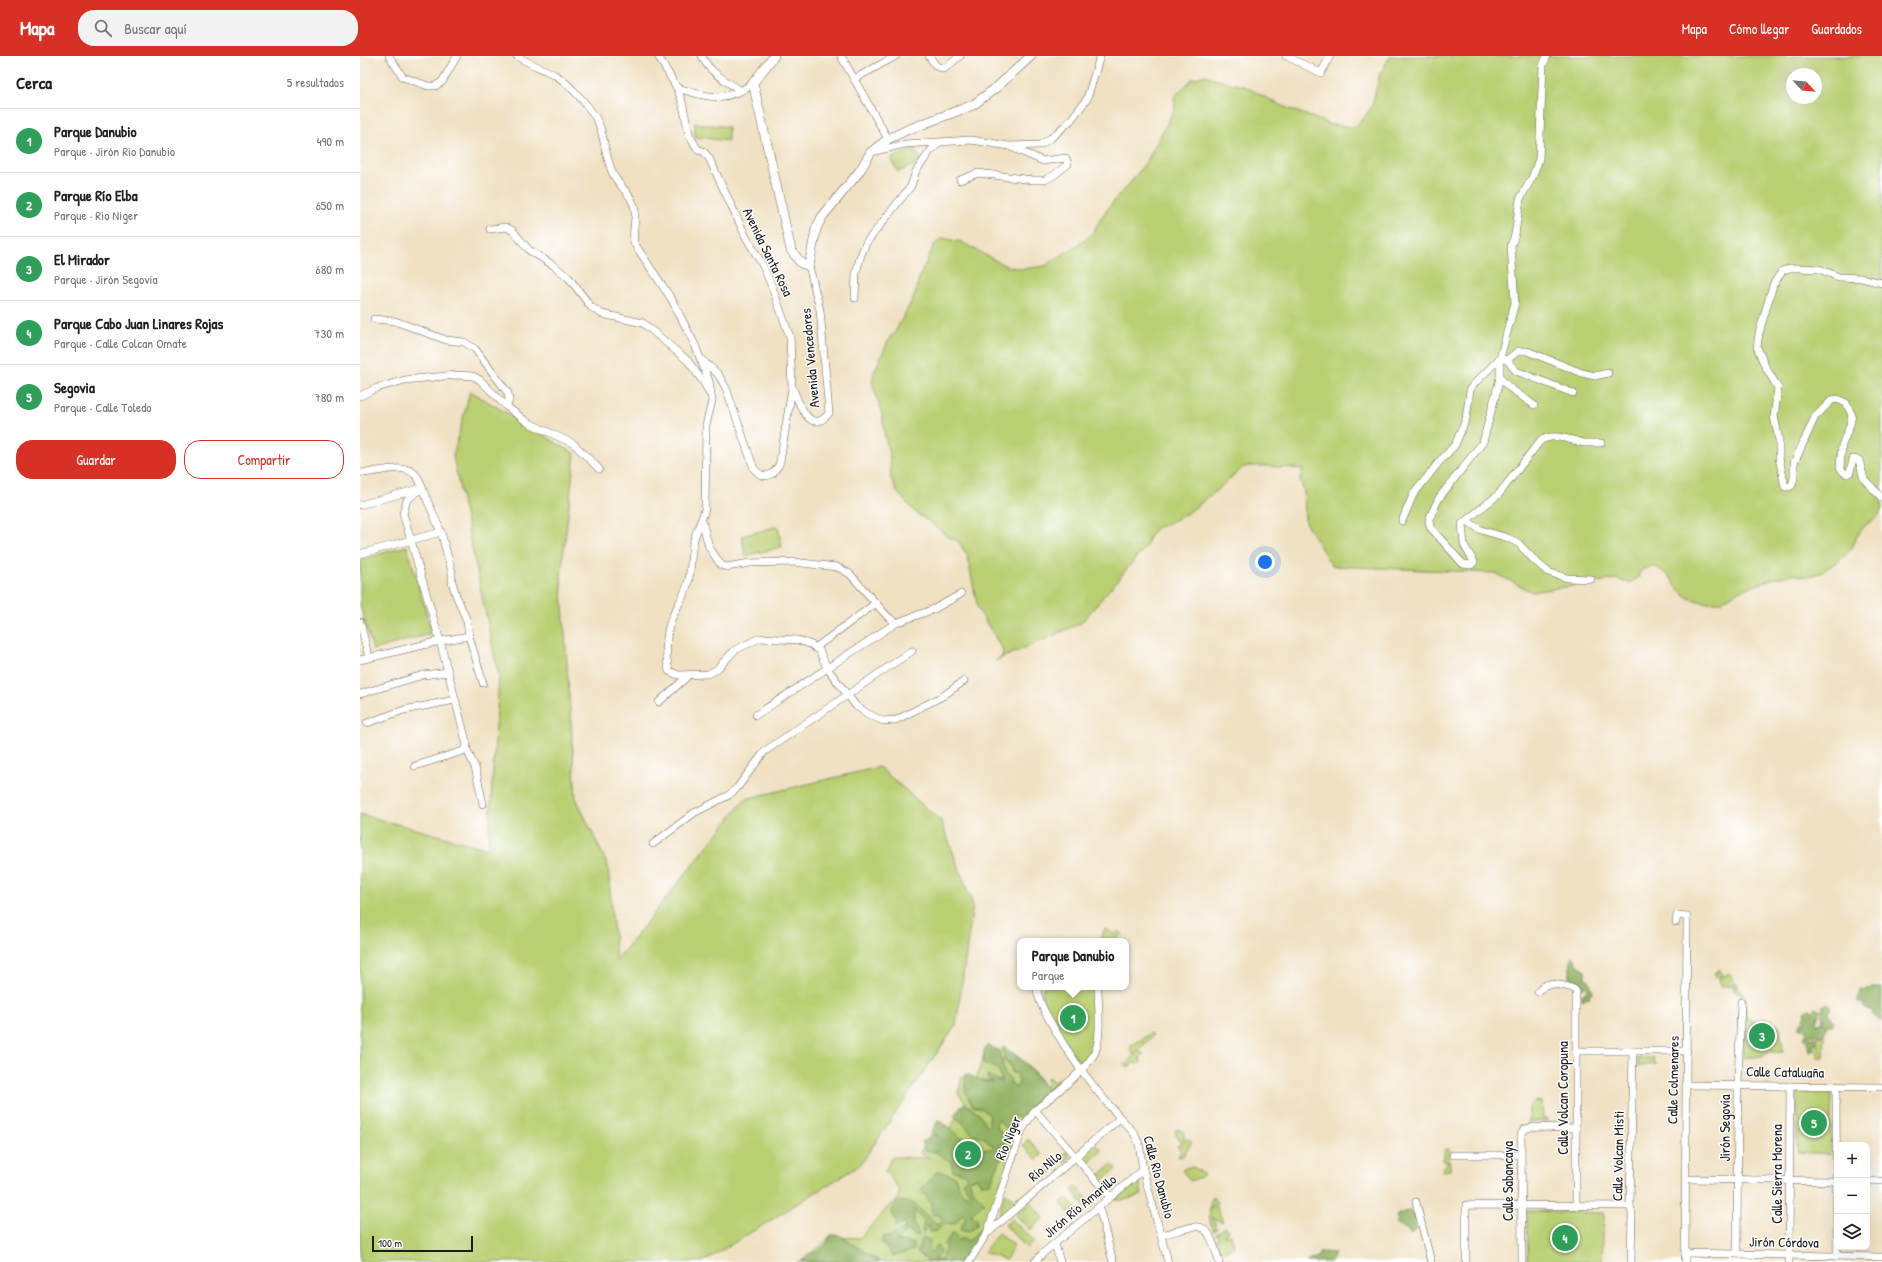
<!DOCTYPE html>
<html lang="es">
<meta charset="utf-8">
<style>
body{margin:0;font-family:"Patrick Hand",sans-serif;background:#f2f2f2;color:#202124}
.controls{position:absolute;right:12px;bottom:12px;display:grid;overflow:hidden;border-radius:8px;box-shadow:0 4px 16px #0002}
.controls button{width:36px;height:36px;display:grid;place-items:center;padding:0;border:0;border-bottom:1px solid #e0e0e0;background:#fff;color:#202124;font:20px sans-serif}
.compass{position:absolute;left:1426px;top:12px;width:36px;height:36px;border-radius:50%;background:#fff;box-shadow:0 4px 16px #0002;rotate:116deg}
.scale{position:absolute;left:12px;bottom:10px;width:101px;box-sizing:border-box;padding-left:4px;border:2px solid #1c1c1c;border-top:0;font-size:11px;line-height:14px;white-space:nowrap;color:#1c1c1c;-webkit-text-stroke:3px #fff;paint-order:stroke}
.you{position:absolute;left:905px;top:506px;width:14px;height:14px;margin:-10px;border:3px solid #fff;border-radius:50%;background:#1a73e8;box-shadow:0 0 0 6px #1a73e833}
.badge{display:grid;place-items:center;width:26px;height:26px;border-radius:50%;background:#d93025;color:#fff;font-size:13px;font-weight:700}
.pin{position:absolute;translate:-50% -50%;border:2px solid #fff;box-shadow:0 1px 4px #0006}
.popup{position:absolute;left:657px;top:882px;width:112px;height:52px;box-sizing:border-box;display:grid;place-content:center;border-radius:8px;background:#fff;filter:drop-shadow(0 1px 3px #0005);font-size:13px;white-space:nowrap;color:#757577}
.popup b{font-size:15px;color:#202124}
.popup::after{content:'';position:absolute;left:50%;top:100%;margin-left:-8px;border:8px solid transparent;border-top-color:#fff}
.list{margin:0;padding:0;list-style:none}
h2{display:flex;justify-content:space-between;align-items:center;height:52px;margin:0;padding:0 16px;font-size:17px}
h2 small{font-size:13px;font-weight:400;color:#757577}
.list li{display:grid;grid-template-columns:26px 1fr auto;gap:12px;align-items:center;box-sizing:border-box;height:64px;padding:0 16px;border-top:1px solid #e0e0e0}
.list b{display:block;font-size:15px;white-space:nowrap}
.list p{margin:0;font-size:13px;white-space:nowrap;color:#757577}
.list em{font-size:13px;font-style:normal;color:#757577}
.actions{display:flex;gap:8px;padding:12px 16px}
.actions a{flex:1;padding:9px 0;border:1px solid #d93025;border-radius:16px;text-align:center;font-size:14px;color:#d93025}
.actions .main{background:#d93025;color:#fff}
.icon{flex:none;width:22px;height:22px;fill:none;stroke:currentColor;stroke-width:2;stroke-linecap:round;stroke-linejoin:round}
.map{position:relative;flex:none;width:1522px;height:1206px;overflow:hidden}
header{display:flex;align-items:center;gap:24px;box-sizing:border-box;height:56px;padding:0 20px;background:#d93025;color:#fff}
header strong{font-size:19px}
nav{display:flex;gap:22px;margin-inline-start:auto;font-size:14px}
.search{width:280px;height:36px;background:#f2f2f2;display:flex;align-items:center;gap:10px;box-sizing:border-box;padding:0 14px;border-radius:16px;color:#757577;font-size:15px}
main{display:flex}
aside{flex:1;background:#fff}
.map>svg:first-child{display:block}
.green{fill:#bacf72;stroke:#6b7647;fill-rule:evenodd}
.forest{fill:#93b264;stroke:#586740}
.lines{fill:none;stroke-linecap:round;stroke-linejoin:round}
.minor-casing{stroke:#666156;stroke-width:8}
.tertiary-casing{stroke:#666156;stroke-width:10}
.minor{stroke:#fff;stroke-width:7}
.tertiary{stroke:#fff;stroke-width:9}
.labels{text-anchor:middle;stroke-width:3;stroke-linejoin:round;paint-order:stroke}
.street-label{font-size:14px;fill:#1c1c1c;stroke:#fff}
</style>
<header>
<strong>Mapa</strong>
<div class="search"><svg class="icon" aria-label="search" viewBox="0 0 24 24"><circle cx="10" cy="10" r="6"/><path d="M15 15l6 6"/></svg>Buscar aquí</div>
<nav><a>Mapa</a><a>Cómo llegar</a><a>Guardados</a></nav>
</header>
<main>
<aside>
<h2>Cerca<small>5 resultados</small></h2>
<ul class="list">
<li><span class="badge" style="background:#2e9e5b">1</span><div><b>Parque Danubio</b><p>Parque · Jirón Rio Danubio</p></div><em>490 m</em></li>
<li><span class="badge" style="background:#2e9e5b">2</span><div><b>Parque Río Elba</b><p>Parque · Rio Niger</p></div><em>650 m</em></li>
<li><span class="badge" style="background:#2e9e5b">3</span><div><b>El Mirador</b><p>Parque · Jirón Segovia</p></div><em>680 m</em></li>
<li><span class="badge" style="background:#2e9e5b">4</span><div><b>Parque Cabo Juan Linares Rojas</b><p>Parque · Calle Colcan Omate</p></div><em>730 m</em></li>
<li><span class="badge" style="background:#2e9e5b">5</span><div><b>Segovia</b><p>Parque · Calle Toledo</p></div><em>780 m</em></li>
</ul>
<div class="actions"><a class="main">Guardar</a><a>Compartir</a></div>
</aside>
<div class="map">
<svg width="1522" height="1206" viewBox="0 0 1522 1206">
<rect width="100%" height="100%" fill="#fff"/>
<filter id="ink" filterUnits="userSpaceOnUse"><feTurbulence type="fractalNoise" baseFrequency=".025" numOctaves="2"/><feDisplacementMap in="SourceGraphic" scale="8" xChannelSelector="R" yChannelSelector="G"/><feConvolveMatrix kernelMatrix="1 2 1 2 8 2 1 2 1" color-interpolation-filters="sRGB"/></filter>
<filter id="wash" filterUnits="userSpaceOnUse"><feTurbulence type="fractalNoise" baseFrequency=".012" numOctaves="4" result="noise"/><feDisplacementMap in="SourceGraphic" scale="16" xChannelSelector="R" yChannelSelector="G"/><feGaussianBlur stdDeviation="0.9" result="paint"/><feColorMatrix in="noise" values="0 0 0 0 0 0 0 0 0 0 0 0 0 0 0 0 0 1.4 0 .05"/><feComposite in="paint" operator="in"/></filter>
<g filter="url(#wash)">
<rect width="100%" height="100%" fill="#f0e1c3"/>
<g class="green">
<path d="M1031,0H1522V453L1518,460L1502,472L1489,495L1481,503L1460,517L1447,521L1433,518L1412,523L1379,535L1360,546H1342L1328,542L1317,532L1310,521L1300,513L1292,510L1280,515L1278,522L1270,527L1256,523L1172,536L1135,517L972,510L948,471L945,463L944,436L940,423L943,413L906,410H888L882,412L862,430L831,455L815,464L796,472L789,481L787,489L721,567L635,605L642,601L643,594L618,553L607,499L598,485L588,481L571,467L555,456L537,436L531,422L530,401L525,381L522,358L512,326L514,316L530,281L535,276L555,239L559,222L574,189L583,182L601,186L646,210L663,213L685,210L725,184L733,176L743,159L756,142L767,131L787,105L815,52L814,41L832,23L846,19L854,23L884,30L922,50L972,69L994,71L1004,62L1012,50L1020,17ZM1432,18H1456V42H1432Z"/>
<polygon points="335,67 368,71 368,85 335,81"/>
<polygon points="555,93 561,106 538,116 531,102"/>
<polygon points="110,335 215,398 201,519 216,742 248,810 256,905 385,743 519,711 581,765 613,849 596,969 500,1109 343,1206 0,1206 0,758 128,793 139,622 93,400"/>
<polygon points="418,470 422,491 385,500 382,480"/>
<polygon points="47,490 72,577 13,594 0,549 0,504"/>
<path d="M745,873L755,878L758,875L763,878C755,882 749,889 740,882Z"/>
<polygon points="1359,913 1362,917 1362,921 1369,917 1374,924 1373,925 1379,930 1360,930 1359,921 1354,920 1355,916 1358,916"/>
<polygon points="683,931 735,931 733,993 721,1007 709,994 682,943"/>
<path d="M1373,932H1378C1387,939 1388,948 1385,959C1391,968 1406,970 1416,969L1420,972L1423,996H1409L1403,1000L1383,1002L1385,959L1383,960L1382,941L1379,936L1374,935Z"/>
<polygon points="791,977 793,980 773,999 770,993 771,990"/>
<polygon points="1465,980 1464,1001 1457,1001 1457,981"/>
<path d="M644,991C666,1005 675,1015 689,1037L673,1051L662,1066L623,1175L603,1206H439C449,1197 462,1192 469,1181L500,1182L529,1150L536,1146L540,1134L525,1115L532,1101L570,1102L560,1096L578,1065L591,1072L600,1054L608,1050L598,1037L602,1021L616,1024L625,994L636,999Z"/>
<polygon points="779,995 784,998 780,1002 781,1006 778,1009 774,1007 768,1011 764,1009"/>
<polygon points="1278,1002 1294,1002 1293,1005 1297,1008 1278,1010"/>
<polygon points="689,1021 694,1026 698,1022 700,1024 694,1028 696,1031 690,1036 685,1030 689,1027 685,1024"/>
<polygon points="1437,1037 1472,1038 1470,1098 1437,1096"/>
<polygon points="1175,1045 1182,1046 1183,1063 1187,1062 1187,1065 1169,1066 1169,1051"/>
<polygon points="817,1073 823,1075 825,1085 829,1083 832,1086 823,1100 818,1101 821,1095 817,1090 823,1087 815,1077"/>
<polygon points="668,1083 682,1099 676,1103 663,1089"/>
<polygon points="737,1089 742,1095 726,1109 720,1103"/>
<polygon points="1085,1093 1089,1093 1090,1097 1088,1104 1090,1103 1090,1114 1082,1115 1088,1105 1083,1105"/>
<polygon points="707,1095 709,1102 705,1107 703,1101 693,1110 695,1112 686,1121 685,1115"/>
<polygon points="752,1108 756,1113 741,1126 737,1121"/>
<polygon points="828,1111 833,1111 844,1118 841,1121 830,1125 822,1114"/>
<polygon points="779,1124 782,1139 764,1144 755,1144"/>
<polygon points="716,1131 732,1147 726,1153 712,1134"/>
<polygon points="645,1137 654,1143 659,1140 660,1144 655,1148 655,1152 646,1158 639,1159"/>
<path d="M853,1140L857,1147L851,1151V1153L856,1150L863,1166L852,1162L856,1168L854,1167L857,1174L854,1173V1176C848,1167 848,1150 853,1140Z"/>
<polygon points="707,1142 720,1157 714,1162 701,1147"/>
<polygon points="670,1146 683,1162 670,1174 656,1159"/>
<polygon points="1167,1155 1244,1157 1242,1206 1168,1206"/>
<polygon points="652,1163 674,1185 667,1192 645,1169"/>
<polygon points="865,1171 869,1174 863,1180 871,1178 874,1191 864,1195 859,1192 856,1183 859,1182 856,1178"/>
<polygon points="638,1177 654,1189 646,1204 624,1196"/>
</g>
<g class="forest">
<polygon points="1213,900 1218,909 1225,915 1225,922 1229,924 1233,936 1230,937 1229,942 1227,941 1222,945 1221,940 1228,933 1225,930 1223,933 1215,927 1210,925 1210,905"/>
<polygon points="1511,932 1522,932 1522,966 1512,958 1513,955 1504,952 1504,948 1498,946 1500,933 1504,934"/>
<polygon points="1467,947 1471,952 1467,957 1469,958 1474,965 1472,969 1467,969 1464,979 1454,979 1448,981 1450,983 1455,981 1456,983 1456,988 1453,990 1455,994 1449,996 1447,985 1444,982 1447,976 1443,972 1439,972 1442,965 1445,967 1444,962 1446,959 1445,955 1450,953 1453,955 1456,952 1459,954 1460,957 1456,966 1458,970 1459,967 1463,967 1462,963 1465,964 1461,959 1463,957 1461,954 1464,952 1462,950"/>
<path d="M627,989L639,995L645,1019L651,1023L649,1028L652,1027L656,1032L659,1027L657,1017H652L650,1008L644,1005V991C662,1004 677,1018 689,1037L671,1050L662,1063L655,1060L651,1071L646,1072L638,1064L636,1070L643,1079L647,1078L646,1088L640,1089L637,1094L641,1101L631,1127L621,1128L617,1122L609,1124L613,1134L624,1147L610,1160L617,1162V1169L608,1176L600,1174L606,1161L602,1158L595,1168H584L575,1176H570L569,1169L565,1176L562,1177L564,1166L554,1153V1167L559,1179L554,1180L548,1174L536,1185L552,1187L554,1194L533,1200L522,1187L523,1181H529L545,1172L544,1166L535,1171L536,1166L531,1154L539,1145L553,1147L577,1169L583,1164L578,1158L573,1159L571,1154L572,1148L561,1134L578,1114L595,1121L600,1133L606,1140L610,1137L603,1127L608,1121L603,1117L593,1115L591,1106L576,1096L565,1094L562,1085L570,1083L573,1078L579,1080L572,1075L578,1065L593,1074L601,1082C607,1082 616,1087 619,1093H633V1089L628,1087L627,1083L611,1077L604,1068L594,1060L604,1047L619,1057L627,1070L630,1067L628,1065L630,1061L623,1053L613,1050C605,1038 603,1032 606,1018L623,1025L634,1026L627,1022V1019L642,1026L638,1013L623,1007L624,995Z"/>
<polygon points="1050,1155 1056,1163 1053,1167 1056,1173 1051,1179 1048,1174 1035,1167 1038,1164 1036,1160 1040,1157 1044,1158 1043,1156"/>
<polygon points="621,1173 623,1175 604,1206 567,1206 567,1204 557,1196 563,1181 570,1185 569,1194 571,1197 577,1189 581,1195 574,1204 581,1204 586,1191 584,1189 593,1176 598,1184 604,1182 608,1185"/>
<path d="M471,1179H479L520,1206H437L444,1204L448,1198C461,1196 467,1191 471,1179Z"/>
<polygon points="960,1196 975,1197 973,1203 970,1206 946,1206 957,1201 958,1202"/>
</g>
</g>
<g filter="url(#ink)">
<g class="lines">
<defs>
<g id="minor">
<polyline points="29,0 43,21 68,30 75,30 82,26 97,0"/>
<path d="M157,0C169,8 182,12 195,19C209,27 235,56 240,71C245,87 246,103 253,118C260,132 273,139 275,154C276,165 272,175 274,187L312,244L335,289L349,325L352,345L346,369L345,453C342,465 335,476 333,488C330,502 332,516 327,530C323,542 316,552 311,564C305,581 305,597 309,615L318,619L348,618L356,614L375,594L400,582L438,584L452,589L459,594L467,612L496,650L508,658L523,665L536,664L583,640L604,625"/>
<polyline points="298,0 317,32 322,45 329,78 338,94 343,95 349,102 386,181 403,210 412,231 430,281 432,332 421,400 419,409 413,417 407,420 401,419 394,413 366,332 358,318 343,305"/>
<path d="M342,0C349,17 367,25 381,35"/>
<polyline points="481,0 528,83"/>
<polyline points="569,0 576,10 584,13 600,0"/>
<polyline points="926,0 961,17 970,0"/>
<path d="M1187,0L1183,9L1179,103L1172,122L1160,143L1155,179L1151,190L1155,247L1140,302V322L1123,386L1079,442L1069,463L1070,471L1103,508L1111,509L1114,506L1104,489L1102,468L1139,438L1180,385C1194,376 1210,384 1224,387C1230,387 1235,387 1241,387"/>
<polyline points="494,23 536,0"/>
<path d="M317,32C348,41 365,48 393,27"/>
<polyline points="511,96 545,88 611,84 649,90 680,89 691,82 710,65 727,43 740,0"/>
<polyline points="600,124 618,117 673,124 685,124 693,120 708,108 706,102 683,105 651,91"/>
<polyline points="130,173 146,171 153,175 169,194 193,209 209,222 231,251 242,258 283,267 328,305 344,327 349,337"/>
<polyline points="1522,227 1501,222 1479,221 1459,213 1438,212 1430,212 1422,215 1413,229 1399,277 1397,291 1405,310 1418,332 1414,360 1419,384 1419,402 1425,431 1429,431 1432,429 1434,422 1434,407 1455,361 1472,344 1477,343 1486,347 1492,359 1490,369 1482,389 1480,411 1482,415 1487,418 1490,416 1493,403 1499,404 1504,423 1522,442"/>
<polyline points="495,242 496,217 501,199 506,187 551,130 556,115 571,94 579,87"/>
<polyline points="14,263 35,265 86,284 104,286 115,293 148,337 149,345 146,350"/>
<polyline points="1140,322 1150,332 1174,349"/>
<path d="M433,333C439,347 450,381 469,357L460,254L449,210"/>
<polyline points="1213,337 1156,315 1147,304 1158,295 1167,295 1222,317 1235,320 1248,317"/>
<polyline points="0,340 17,332 45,324 95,319 113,320 120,324 146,350 167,366 214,388 239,413"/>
<path d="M0,417C23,417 55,400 62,432L47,444L43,457L80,585L107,689L106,692L115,711L123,748"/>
<polyline points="0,449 62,432 81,476 92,516 92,526 96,539 107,565 109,580 123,627"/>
<polyline points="342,465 349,491 361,509 367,511 390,507 433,506 477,511 490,518 527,560 536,567 574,553 601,538"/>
<polyline points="1042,465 1053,439 1079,406 1095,389 1106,363 1110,334 1112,330 1140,302 1147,304"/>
<polyline points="1107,465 1121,474 1148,482 1158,487 1175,505 1188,516 1207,522 1231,523"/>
<polyline points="0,498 81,476"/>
<polyline points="0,566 9,602"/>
<polyline points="455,592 516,547"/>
<polyline points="0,604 80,585 109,580"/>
<polyline points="0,638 63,619 88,616"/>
<polyline points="299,646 329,619"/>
<polyline points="396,659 536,567"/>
<polyline points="7,667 44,654 95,644"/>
<polyline points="55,710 103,695 106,692"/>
<polyline points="293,788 334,757 369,739 377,732 405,695 552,595"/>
<polyline points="1316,866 1317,859 1327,860 1325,1206"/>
<path d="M677,931C677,942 684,955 690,965C712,1006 742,1043 774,1077L779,1088L783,1114L808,1206"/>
<path d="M1178,936C1180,934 1183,930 1185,929C1191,927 1213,930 1216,935V1148"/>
<polyline points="1216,995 1327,995"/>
<polyline points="1327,1029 1522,1031"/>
<polyline points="1476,1030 1477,1200"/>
<polyline points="675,1054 750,1141"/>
<polyline points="1093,1099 1160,1099"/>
<polyline points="1326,1123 1477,1125"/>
<polyline points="1507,1125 1522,1125"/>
<polyline points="1056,1146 1071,1206"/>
<polyline points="739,1151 753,1206"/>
<polyline points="629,1176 760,1062"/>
<path d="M802,1179C843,1168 846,1161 859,1206"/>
<polyline points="695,1188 700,1206"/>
<polyline points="1325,1197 1522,1201"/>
<polyline points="1377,1198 1378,1028 1381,946"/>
<path d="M609,1206L627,1177L662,1074L675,1054C690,1042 728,1013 735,996C742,979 738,950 738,931"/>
<polyline points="675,1206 682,1198 783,1114"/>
<polyline points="1106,1206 1106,1149 1270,1150"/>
<polyline points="1162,1206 1161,1078 1165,1073 1172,1071 1216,1072"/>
<polyline points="1271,1206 1272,1158 1270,1150 1273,995"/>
<polyline points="1429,1206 1430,1030"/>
</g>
<polyline id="tertiary" points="414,0 393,27 431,194 441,207 449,210 456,173 462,161 499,116 511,96 528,83 547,74 613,49 637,31 671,0"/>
</defs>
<use href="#minor" class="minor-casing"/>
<use href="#tertiary" class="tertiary-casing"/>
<use href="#minor" class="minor"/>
<use href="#tertiary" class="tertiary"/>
</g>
</g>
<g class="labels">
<g class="street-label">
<text transform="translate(408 196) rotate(64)" y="5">Avenida Santa Rosa</text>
<text transform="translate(450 302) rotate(-95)" y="5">Avenida Vencedores</text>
<text transform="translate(1425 1016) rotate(1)" y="5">Calle Cataluaña</text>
<text transform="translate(1313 1024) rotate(-89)" y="5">Calle Colmenares</text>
<text transform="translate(1203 1042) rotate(-90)" y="5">Calle Volcan Coropuna</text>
<text transform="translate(1365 1072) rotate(-90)" y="5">Jirón Segovia</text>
<text transform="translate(648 1082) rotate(-68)" y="5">Rio Niger</text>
<text transform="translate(1258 1100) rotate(-89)" y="5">Calle Volcan Misti</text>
<text transform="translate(685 1110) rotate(-40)" y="5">Rio Nilo</text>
<text transform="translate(1417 1118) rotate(-90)" y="5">Calle Sierra Morena</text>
<text transform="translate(799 1121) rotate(75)" y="5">Calle Rio Danubio</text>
<text transform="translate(1148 1125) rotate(-90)" y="5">Calle Sabancaya</text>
<text transform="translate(720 1150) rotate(-40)" y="5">Jirón Río Amarillo</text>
<text transform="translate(1424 1186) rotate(1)" y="5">Jirón Córdova</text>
</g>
</g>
</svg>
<div class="controls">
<button>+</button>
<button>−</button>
<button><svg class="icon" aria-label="layers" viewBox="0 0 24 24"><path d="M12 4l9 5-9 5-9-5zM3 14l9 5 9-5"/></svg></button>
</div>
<svg class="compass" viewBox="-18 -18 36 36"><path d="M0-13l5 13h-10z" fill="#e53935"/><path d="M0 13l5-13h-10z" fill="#757577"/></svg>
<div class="scale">100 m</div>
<div class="you"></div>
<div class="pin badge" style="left:713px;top:962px;background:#2e9e5b">1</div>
<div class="popup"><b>Parque Danubio</b>Parque</div>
<div class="pin badge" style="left:608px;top:1098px;background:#2e9e5b">2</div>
<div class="pin badge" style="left:1402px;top:980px;background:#2e9e5b">3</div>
<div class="pin badge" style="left:1205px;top:1182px;background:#2e9e5b">4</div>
<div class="pin badge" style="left:1454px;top:1067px;background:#2e9e5b">5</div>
</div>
</main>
